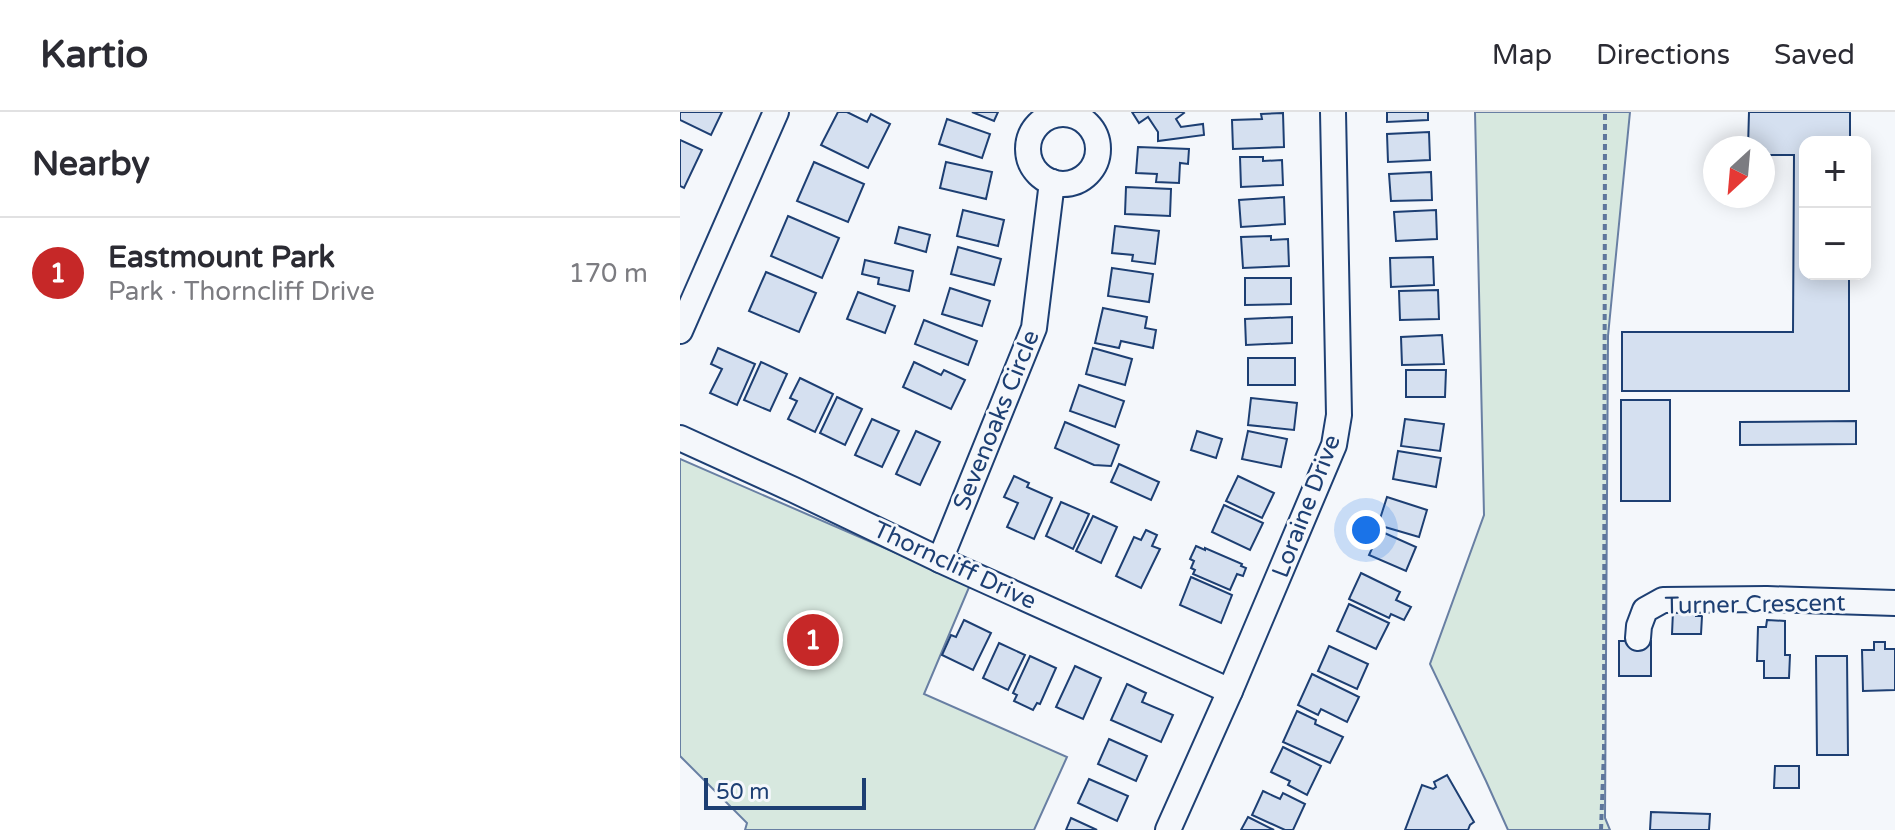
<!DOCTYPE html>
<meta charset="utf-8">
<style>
body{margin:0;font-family:"Varela Round",sans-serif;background:#f2f2f3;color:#2b2b33}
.controls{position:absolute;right:24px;top:24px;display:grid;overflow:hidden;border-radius:16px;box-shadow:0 4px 20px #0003}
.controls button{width:72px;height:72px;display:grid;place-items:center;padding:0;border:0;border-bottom:2px solid #e1e1e2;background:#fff;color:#2b2b33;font:40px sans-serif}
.compass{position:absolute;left:1023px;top:24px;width:72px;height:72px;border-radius:50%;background:#fff;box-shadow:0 4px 20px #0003;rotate:206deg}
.scale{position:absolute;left:24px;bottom:20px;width:162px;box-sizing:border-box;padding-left:8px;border:4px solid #1d3f73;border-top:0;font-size:22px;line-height:28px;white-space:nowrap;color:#1d3f73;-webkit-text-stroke:6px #f4f7fb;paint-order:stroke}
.you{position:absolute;left:686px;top:418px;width:28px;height:28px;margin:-20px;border:6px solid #fff;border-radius:50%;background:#1a73e8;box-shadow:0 0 0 12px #1a73e833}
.badge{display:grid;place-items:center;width:52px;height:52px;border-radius:50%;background:#c62828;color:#fff;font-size:26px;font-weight:700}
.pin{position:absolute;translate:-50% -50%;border:4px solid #fff;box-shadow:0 2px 8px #0006}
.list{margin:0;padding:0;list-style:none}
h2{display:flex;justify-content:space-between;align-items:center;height:104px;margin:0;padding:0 32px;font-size:34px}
h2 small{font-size:26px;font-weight:400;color:#7c7c81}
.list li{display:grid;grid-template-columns:52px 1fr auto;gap:24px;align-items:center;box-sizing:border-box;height:112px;padding:0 32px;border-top:2px solid #e1e1e2}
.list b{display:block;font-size:30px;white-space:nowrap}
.list p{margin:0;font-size:26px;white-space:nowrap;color:#7c7c81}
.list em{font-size:26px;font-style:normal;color:#7c7c81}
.map{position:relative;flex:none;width:1215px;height:718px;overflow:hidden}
header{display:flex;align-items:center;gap:48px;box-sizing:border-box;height:112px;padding:0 40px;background:#fff;border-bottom:2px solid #e1e1e2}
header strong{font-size:38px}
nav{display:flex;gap:44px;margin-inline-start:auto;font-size:28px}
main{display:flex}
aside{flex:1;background:#fff}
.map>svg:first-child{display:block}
.green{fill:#d7e8df;stroke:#687fa3;stroke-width:2}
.building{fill:#d5e0f0;stroke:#1d3f73;stroke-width:2}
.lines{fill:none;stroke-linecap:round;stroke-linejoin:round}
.minor-casing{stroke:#1d3f73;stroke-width:28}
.path{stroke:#5e769c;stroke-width:4;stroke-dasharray:6 4;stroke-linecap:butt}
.minor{stroke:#f4f7fb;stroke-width:24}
.labels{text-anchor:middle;stroke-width:6;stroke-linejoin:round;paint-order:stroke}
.street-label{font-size:24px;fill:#1d3f73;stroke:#f4f7fb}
</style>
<header>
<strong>Kartio</strong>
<nav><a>Map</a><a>Directions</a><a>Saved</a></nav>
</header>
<main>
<aside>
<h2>Nearby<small></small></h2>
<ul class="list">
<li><span class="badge">1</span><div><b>Eastmount Park</b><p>Park · Thorncliff Drive</p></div><em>170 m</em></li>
</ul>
</aside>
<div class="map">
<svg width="1215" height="718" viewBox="0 0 1215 718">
<rect width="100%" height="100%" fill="#f4f7fb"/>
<g class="green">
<polygon points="795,0 950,0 928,224 925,706 930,718 828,718 806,669 750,552 804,403"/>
<polygon points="0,347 290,473 244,582 387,645 354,718 65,718 67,711 0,644"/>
</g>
<g class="building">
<polygon points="0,0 42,0 31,23 0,8"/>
<polygon points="158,0 167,0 187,10 191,2 210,12 188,56 141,33"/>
<polygon points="292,0 318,0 314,9"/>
<polygon points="452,0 503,0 504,1 496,7 501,15 523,12 524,23 478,29 478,20 468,5 459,11"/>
<polygon points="707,0 748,0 748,8 707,10"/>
<polygon points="1069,0 1170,0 1170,30 1125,30 1125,162 1169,162 1169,279 942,279 942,220 1113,220 1114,43 1083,43 1083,36 1068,36"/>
<polygon points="603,1 604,35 553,37 552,8 582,7 581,2"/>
<polygon points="267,7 310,22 302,46 259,32"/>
<polygon points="749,20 750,48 708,50 707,22"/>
<polygon points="0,28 22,38 4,76 0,74"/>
<polygon points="458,35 509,37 508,52 500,51 499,71 476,70 477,62 456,61"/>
<polygon points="560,45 583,45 583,49 602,48 603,73 561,75"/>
<polygon points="134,50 184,72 168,110 117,89"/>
<polygon points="266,50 312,60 306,87 260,76"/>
<polygon points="751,60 752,88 711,89 709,62"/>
<polygon points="446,75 491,77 490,104 445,102"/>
<polygon points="604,85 605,112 561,115 559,88"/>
<polygon points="283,98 324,108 318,134 277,124"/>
<polygon points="756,98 757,127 716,129 714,100"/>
<polygon points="108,104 159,126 142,166 91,144"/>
<polygon points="435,114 479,119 475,152 452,149 453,143 432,141"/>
<polygon points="219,115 250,123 246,140 215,131"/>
<polygon points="591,124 591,128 608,127 609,154 563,156 561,125"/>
<polygon points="278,135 321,147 314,173 271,162"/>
<polygon points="753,145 754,173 711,175 710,146"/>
<polygon points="185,148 233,159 229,179 198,172 199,166 182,162"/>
<polygon points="432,156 473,162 469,190 428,184"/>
<polygon points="86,160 136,181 119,220 69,199"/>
<polygon points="565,166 611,166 611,192 565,193"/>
<polygon points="270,176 310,189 302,214 262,202"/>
<polygon points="758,178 759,207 720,208 719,179"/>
<polygon points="178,180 215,194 205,221 167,207"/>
<polygon points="423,196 467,205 465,216 476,218 473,236 441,229 439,236 415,231"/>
<polygon points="612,205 612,231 566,233 565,207"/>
<polygon points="244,208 297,229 288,253 235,232"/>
<polygon points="762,223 764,252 722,253 721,225"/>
<polygon points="38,236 75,252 57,293 30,281 42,257 31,252"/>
<polygon points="413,236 452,247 445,273 406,262"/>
<rect x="568" y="246" width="47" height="27"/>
<polygon points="81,250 107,262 90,299 64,288"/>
<polygon points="234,250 261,263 264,258 285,268 271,297 223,275"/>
<polygon points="726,258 766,258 765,285 726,285"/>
<polygon points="120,266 153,282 135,320 108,307 117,289 110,286"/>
<polygon points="399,273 444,289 435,315 390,299"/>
<polygon points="157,285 182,297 165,333 140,321"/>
<polygon points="571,286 617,291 614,318 568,313"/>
<rect x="941" y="288" width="49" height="101"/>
<polygon points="192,307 219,319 202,355 175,343"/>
<polygon points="725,307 764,312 760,339 721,334"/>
<polygon points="1176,309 1176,332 1060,333 1060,310"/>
<polygon points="385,310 439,333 431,354 414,353 375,336"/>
<polygon points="236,319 260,330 240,373 216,362"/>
<polygon points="517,319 542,327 536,346 511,338"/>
<polygon points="568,319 607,327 601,355 562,347"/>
<polygon points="718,339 761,346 756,375 713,367"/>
<polygon points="439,352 479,370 471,388 431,370"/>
<polygon points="334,364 349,371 347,375 372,386 354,427 327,415 338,391 324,385"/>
<polygon points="558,364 594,381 582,406 546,389"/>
<polygon points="707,385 747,398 739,425 698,413"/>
<polygon points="381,390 409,402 393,437 366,424"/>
<polygon points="544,393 583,411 570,438 532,420"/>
<polygon points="413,404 437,415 421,451 396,439"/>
<polygon points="466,418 477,423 472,434 480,437 461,476 436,464 454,425 461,428"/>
<polygon points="700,419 736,435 726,459 689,443"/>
<polygon points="516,434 525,438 525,436 562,452 561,454 566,456 563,464 557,462 550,478 513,462 515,458 511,456 514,449 510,447"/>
<polygon points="681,461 720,480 716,488 731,495 724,508 711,502 709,506 669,487"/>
<polygon points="511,465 552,483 541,511 500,493"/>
<polygon points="669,492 709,511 696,537 657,519"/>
<polygon points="993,499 1016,500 1016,504 1022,504 1021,522 992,522"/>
<polygon points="284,508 311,521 293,558 262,543 271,523 276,525"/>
<polygon points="1087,508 1105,509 1105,543 1110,543 1109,566 1084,566 1084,549 1077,549 1078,515 1086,515"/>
<rect x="939" y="529" width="32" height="35"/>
<polygon points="1194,530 1205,530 1205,537 1215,537 1215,578 1183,579 1182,538 1194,538"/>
<polygon points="319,531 345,543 328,578 303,566"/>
<polygon points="649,534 688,552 677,577 638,559"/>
<polygon points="350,544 376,556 360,592 357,591 353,598 334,589 337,583 333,581"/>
<polygon points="1136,544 1167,544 1168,643 1137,643"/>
<polygon points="395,554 421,566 403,607 376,595"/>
<polygon points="632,562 679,585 667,610 641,597 638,603 618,593"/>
<polygon points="447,572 466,581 462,590 493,603 481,630 431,608"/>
<polygon points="617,599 636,608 635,612 663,625 650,651 603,630"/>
<polygon points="429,627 467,644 456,669 418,652"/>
<polygon points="603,635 641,654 627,683 608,673 610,669 591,660"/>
<polygon points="1095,654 1119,654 1119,676 1094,676"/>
<polygon points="767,663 794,710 790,713 788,718 725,718 742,673 753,677 756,675 754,670"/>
<polygon points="409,667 448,684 437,709 398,691"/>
<polygon points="583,679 600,687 603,681 625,692 613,718 605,718 572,703"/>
<polygon points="971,700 1030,702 1029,718 970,718"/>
<polygon points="568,705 594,718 561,718"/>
<polygon points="391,706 417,718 386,718"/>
</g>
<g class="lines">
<defs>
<g id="minor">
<circle cx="383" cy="37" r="35"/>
<polyline points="0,219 96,0"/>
<polyline points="0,326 114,378 260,448 550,579"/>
<polyline points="260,448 354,216 372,70"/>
<polyline points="958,526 959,514 965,498 983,488 1087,487 1215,491"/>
<polyline points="488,718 550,579 654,333 659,303 653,0"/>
</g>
</defs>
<use href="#minor" class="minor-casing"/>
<polyline class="path" points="921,718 924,639 925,0"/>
<use href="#minor" class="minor"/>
</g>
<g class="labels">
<g class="street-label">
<text transform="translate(316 308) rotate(-68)" y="8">Sevenoaks Circle</text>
<text transform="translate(626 394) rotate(-69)" y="8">Loraine Drive</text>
<text transform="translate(275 453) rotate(25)" y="8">Thorncliff Drive</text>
<text transform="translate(1075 492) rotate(-1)" y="8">Turner Crescent</text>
</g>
</g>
</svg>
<div class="controls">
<button>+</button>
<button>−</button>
</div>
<svg class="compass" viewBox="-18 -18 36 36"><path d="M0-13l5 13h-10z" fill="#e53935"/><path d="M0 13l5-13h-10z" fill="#7c7c81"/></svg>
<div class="scale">50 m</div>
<div class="you"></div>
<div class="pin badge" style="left:133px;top:528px">1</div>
</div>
</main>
